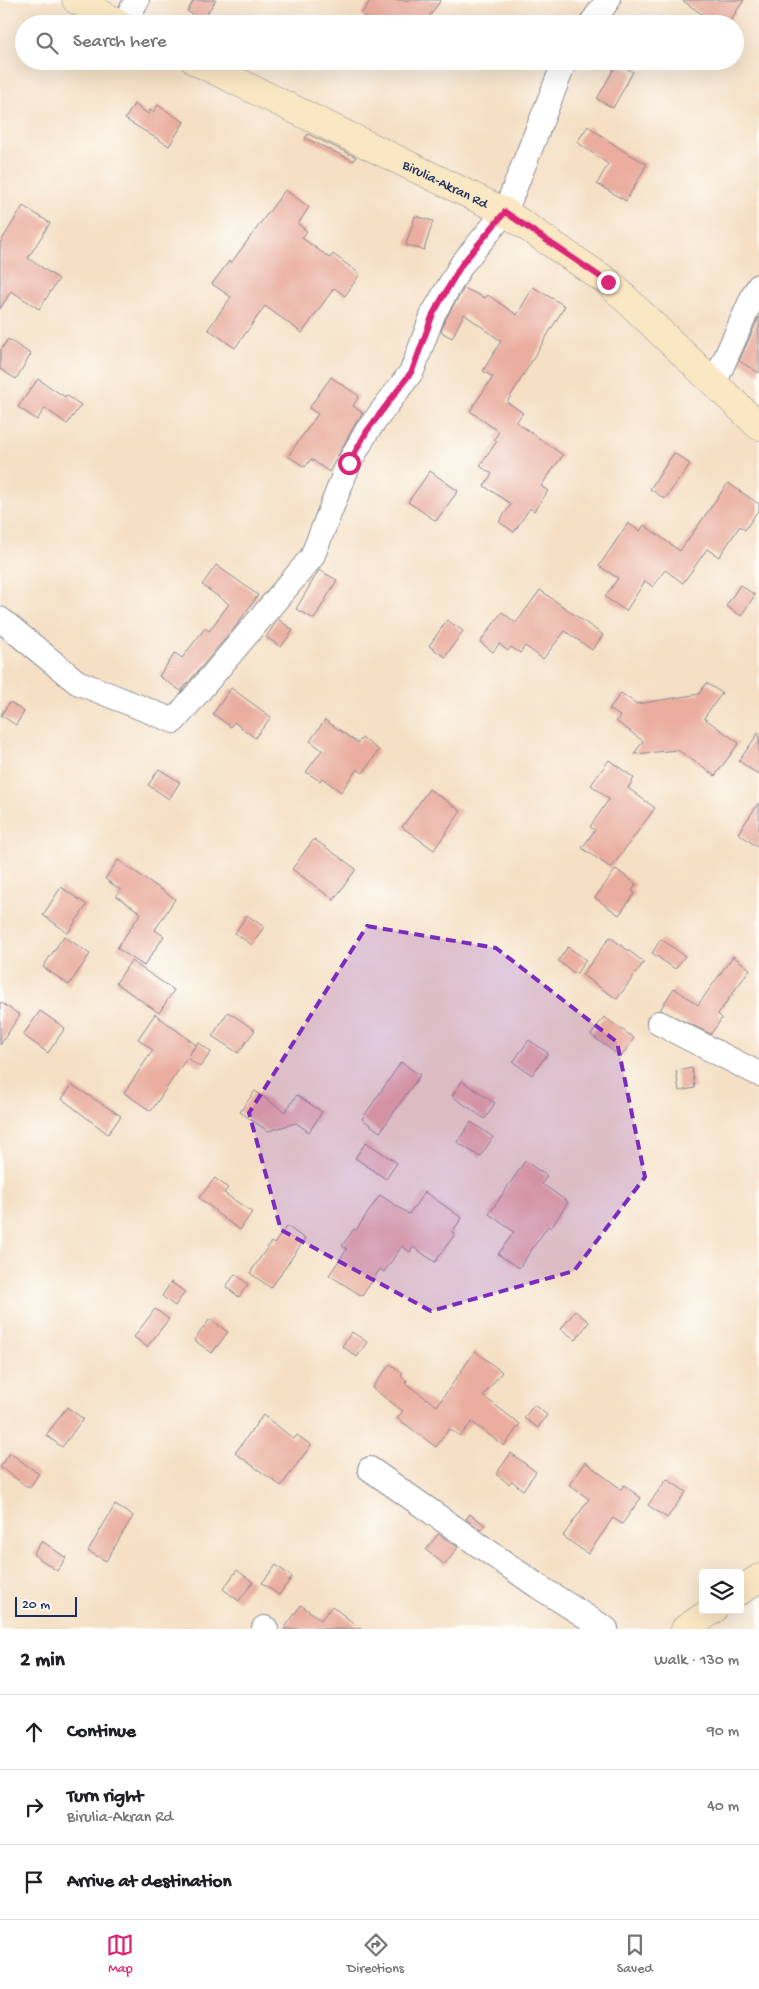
<!DOCTYPE html>
<meta charset="utf-8">
<style>
body{margin:0;font-family:"Gochi Hand",sans-serif;background:#f6f6f6;color:#202124}
.controls{position:absolute;right:15px;bottom:15px;display:grid;overflow:hidden;border-radius:5px;box-shadow:0 5px 20px #0002}
.controls button{width:45px;height:45px;display:grid;place-items:center;padding:0;border:0;border-bottom:1px solid #e0e0e0;background:#fff;color:#202124;font:25px sans-serif}
.scale{position:absolute;left:15px;bottom:12px;width:62px;box-sizing:border-box;padding-left:5px;border:2px solid #1b2f5e;border-top:0;font-size:14px;line-height:18px;white-space:nowrap;color:#1b2f5e;-webkit-text-stroke:4px #fdfcf7;paint-order:stroke}
.stop{position:absolute;width:15px;height:15px;margin:-11px;border:4px solid #db2777;border-radius:50%;background:#fff}
.stop.end{background:#db2777;border-color:#fff;box-shadow:0 1px 5px #0008}
.list{margin:0;padding:0;list-style:none}
h2{display:flex;justify-content:space-between;align-items:center;height:65px;margin:0;padding:0 20px;font-size:21px}
h2 small{font-size:16px;font-weight:400;color:#757577}
.list li{display:grid;grid-template-columns:32px 1fr auto;gap:15px;align-items:center;box-sizing:border-box;height:75px;padding:0 20px;border-top:1px solid #e0e0e0}
.list b{display:block;font-size:19px;white-space:nowrap}
.list p{margin:0;font-size:16px;white-space:nowrap;color:#757577}
.list em{font-size:16px;font-style:normal;color:#757577}
.icon{flex:none;width:28px;height:28px;fill:none;stroke:currentColor;stroke-width:2;stroke-linecap:round;stroke-linejoin:round}
.map{position:relative;flex:none;width:759px;height:1629px;overflow:hidden}
.search{position:absolute;background:#fff;box-shadow:0 5px 20px #0002;left:15px;right:15px;top:15px;height:55px;display:flex;align-items:center;gap:12px;box-sizing:border-box;padding:0 18px;border-radius:28px;color:#757577;font-size:19px}
.sheet{height:290px;background:#fff}
nav{display:flex;justify-content:space-around;align-items:center;box-sizing:border-box;height:70px;border-top:1px solid #e0e0e0;background:#fff;font-size:14px;color:#757577}
nav a{display:grid;justify-items:center;gap:2px}
nav .on{color:#db2777}
.map>svg:first-child{display:block}
.building{fill:#eaad9f}
.lines{fill:none;stroke-linecap:round;stroke-linejoin:round}
.street-casing{stroke:#888892;stroke-width:26}
.secondary-casing{stroke:#888892;stroke-width:29}
.street{stroke:#fff;stroke-width:24}
.secondary{stroke:#fae7c3;stroke-width:28}
.route{stroke:#db2777;stroke-width:6}
.marked{fill:#7b2cbf;fill-opacity:0.2;stroke:#7b2cbf;stroke-width:4;stroke-dasharray:10 6;stroke-linejoin:round}
.labels{text-anchor:middle;stroke-width:4;stroke-linejoin:round;paint-order:stroke}
.street-label{font-size:14px;fill:#1b2f5e;stroke:#fdfcf7}
</style>
<div class="map">
<svg width="759" height="1629" viewBox="0 0 759 1629">
<rect width="100%" height="100%" fill="#fdfcf7"/>
<filter id="ink" filterUnits="userSpaceOnUse"><feTurbulence type="fractalNoise" baseFrequency=".02" numOctaves="2"/><feDisplacementMap in="SourceGraphic" scale="10" xChannelSelector="R" yChannelSelector="G"/><feConvolveMatrix kernelMatrix="1 2 1 2 8 2 1 2 1" color-interpolation-filters="sRGB"/></filter>
<filter id="wash" filterUnits="userSpaceOnUse"><feTurbulence type="fractalNoise" baseFrequency=".0096" numOctaves="4" result="noise"/><feDisplacementMap in="SourceGraphic" scale="20" xChannelSelector="R" yChannelSelector="G"/><feGaussianBlur stdDeviation="1.12" result="paint"/><feColorMatrix in="noise" values="0 0 0 0 0 0 0 0 0 0 0 0 0 0 0 0 0 1.4 0 .05"/><feComposite in="paint" operator="in"/></filter>
<g filter="url(#wash)">
<rect width="100%" height="100%" fill="#f5e0c5"/>
<g id="blocks">
<g class="building">
<polygon points="194,0 216,0 202,21 187,11"/>
<polygon points="371,0 441,0 424,24 375,24 361,14"/>
<polygon points="682,0 744,0 728,24 716,24"/>
<polygon points="617,63 633,72 613,108 597,99"/>
<polygon points="134,104 148,114 150,110 153,112 158,105 184,122 169,146 125,119"/>
<polygon points="588,126 622,150 647,164 626,201 597,184 608,164 577,142"/>
<polygon points="308,134 356,157 354,161 305,138"/>
<polygon points="285,190 309,207 298,224 307,231 302,238 330,258 333,254 360,274 345,296 334,288 302,333 265,306 235,348 208,329 231,297 212,284 229,261 231,263"/>
<polygon points="23,206 50,223 28,258 59,279 39,309 11,291 0,309 0,243"/>
<polygon points="415,216 433,221 424,250 406,245"/>
<polygon points="533,287 565,306 507,402 523,413 516,422 563,455 541,486 548,491 534,511 530,508 514,532 499,522 511,504 484,486 492,474 480,466 497,441 494,439 499,432 470,411 493,377 483,371 501,341 464,314 452,338 441,332 445,320 464,288 485,298 488,295 517,315"/>
<polygon points="759,317 759,373 739,361"/>
<polygon points="8,339 31,354 16,379 0,369 0,351"/>
<polygon points="331,377 359,396 353,406 363,413 355,424 329,472 311,459 305,467 288,456 318,414 309,408"/>
<polygon points="38,379 65,397 66,395 81,405 67,424 45,408 37,420 18,407"/>
<polygon points="674,453 690,464 665,499 650,489"/>
<polygon points="430,471 458,491 436,521 408,502"/>
<polygon points="728,483 759,504 759,509 745,530 740,526 719,557 707,549 683,583 665,570 653,587 645,581 626,611 605,597 618,578 599,566 628,523 640,531 644,525 680,551"/>
<polygon points="216,565 258,595 236,626 181,691 159,676 175,653 182,658 205,628 209,631 229,604 202,585"/>
<polygon points="319,570 337,580 314,619 296,609"/>
<polygon points="740,585 755,595 741,616 726,606"/>
<polygon points="540,590 603,635 592,650 565,631 543,659 525,646 520,653 511,647 508,651 499,644 493,652 480,642 502,612 516,623"/>
<polygon points="278,619 293,630 281,647 266,637"/>
<polygon points="447,620 463,631 445,657 429,646"/>
<polygon points="706,683 722,693 704,718 739,743 715,776 678,750 634,754 643,741 616,721 620,716 609,709 621,693 637,704 699,694"/>
<polygon points="231,688 271,717 255,738 234,722 231,727 213,714"/>
<polygon points="10,702 24,712 16,725 1,715"/>
<polygon points="325,720 358,743 362,738 379,750 363,773 357,769 341,792 322,778 320,781 306,772 322,750 310,741"/>
<polygon points="759,732 759,775 739,761"/>
<polygon points="609,760 634,778 628,788 655,808 611,868 582,848 595,830 590,827 609,799 591,785"/>
<polygon points="159,769 180,782 169,799 148,785"/>
<polygon points="429,789 461,811 434,850 402,827"/>
<polygon points="759,803 759,848 738,833"/>
<polygon points="314,839 356,869 334,900 292,869"/>
<polygon points="118,860 175,899 155,930 164,936 144,966 117,948 141,913 116,896 121,890 105,879"/>
<polygon points="616,869 636,884 632,891 635,893 619,915 595,898"/>
<polygon points="61,887 87,905 68,933 43,915"/>
<polygon points="247,915 264,927 252,945 235,933"/>
<polygon points="64,936 90,954 69,985 43,967"/>
<polygon points="610,937 644,962 617,999 582,975"/>
<polygon points="661,939 685,956 675,969 652,953"/>
<polygon points="568,947 586,960 576,974 558,961"/>
<polygon points="733,956 750,969 718,1014 722,1018 711,1034 660,1010 674,988 698,1005"/>
<polygon points="131,961 174,990 159,1013 116,983"/>
<polygon points="0,1002 20,1015 0,1045"/>
<polygon points="40,1011 65,1028 48,1053 23,1035"/>
<polygon points="228,1012 255,1030 238,1053 212,1036"/>
<polygon points="155,1014 196,1045 189,1055 198,1042 211,1052 200,1067 187,1058 151,1111 124,1093 153,1050 138,1039"/>
<polygon points="604,1017 634,1038 621,1057 591,1035"/>
<polygon points="529,1040 548,1053 532,1075 513,1062"/>
<polygon points="401,1062 420,1075 380,1132 362,1119"/>
<polygon points="692,1068 695,1088 679,1091 676,1071"/>
<polygon points="462,1081 495,1103 485,1119 452,1096"/>
<polygon points="72,1085 121,1116 108,1134 62,1099"/>
<polygon points="255,1091 285,1112 297,1095 322,1112 309,1132 296,1123 268,1131 240,1112"/>
<polygon points="471,1122 493,1137 480,1157 457,1142"/>
<polygon points="366,1142 397,1163 386,1179 355,1158"/>
<polygon points="525,1161 547,1176 542,1184 568,1202 551,1228 548,1226 519,1268 498,1254 514,1232 489,1214"/>
<polygon points="215,1178 228,1188 224,1193 252,1212 240,1230 215,1212 216,1211 199,1198"/>
<polygon points="425,1192 462,1218 452,1232 455,1234 435,1262 413,1247 410,1252 402,1246 384,1272 380,1269 362,1296 329,1275 347,1249 342,1246 354,1229 356,1230 380,1195 409,1214"/>
<polygon points="287,1226 305,1239 271,1288 250,1273 271,1242 274,1244"/>
<polygon points="235,1274 248,1284 239,1297 226,1287"/>
<polygon points="171,1282 185,1292 175,1306 162,1296"/>
<polygon points="155,1309 169,1319 147,1347 134,1337"/>
<polygon points="575,1311 589,1322 576,1340 561,1329"/>
<polygon points="210,1319 228,1332 212,1353 194,1340"/>
<polygon points="352,1332 367,1342 357,1357 342,1346"/>
<polygon points="475,1351 502,1372 483,1396 520,1424 504,1446 472,1422 460,1436 449,1429 436,1447 397,1418 403,1411 372,1388 390,1364 403,1373 401,1376 407,1381 405,1383 437,1406"/>
<polygon points="534,1405 547,1415 538,1428 524,1418"/>
<polygon points="67,1407 83,1419 62,1447 46,1435"/>
<polygon points="263,1415 294,1439 297,1435 311,1445 281,1486 235,1453"/>
<polygon points="10,1453 39,1474 29,1488 0,1467"/>
<polygon points="511,1453 536,1472 523,1490 512,1481 509,1484 496,1474"/>
<polygon points="585,1462 621,1489 624,1485 641,1498 622,1524 613,1518 588,1554 563,1536 589,1499 569,1485"/>
<polygon points="667,1479 686,1492 667,1518 648,1505"/>
<polygon points="115,1505 133,1516 106,1561 88,1551"/>
<polygon points="470,1514 485,1525 481,1530 466,1519"/>
<polygon points="438,1534 458,1547 445,1565 426,1550"/>
<polygon points="42,1541 66,1558 57,1571 33,1554"/>
<polygon points="276,1565 292,1577 279,1595 262,1583"/>
<polygon points="237,1570 253,1582 239,1601 223,1589"/>
<polygon points="301,1605 321,1620 332,1606 361,1629 284,1629"/>
</g>
</g>
</g>
<g filter="url(#ink)">
<use href="#blocks" fill-opacity="0" stroke="#888892" stroke-width="1"/>
<g class="lines">
<defs>
<g id="street">
<polyline points="123,24 137,0"/>
<polyline points="591,24 608,0"/>
<polyline points="714,384 754,294 759,286"/>
<polyline points="0,619 77,682 174,721 312,557 349,463 367,431 412,371 433,314 462,264 505,212 565,61"/>
<polyline points="659,1023 759,1074"/>
<polyline points="370,1469 539,1587 606,1629"/>
<polyline points="264,1628 266,1629"/>
</g>
<g id="secondary">
<polyline points="76,0 120,24"/>
<path id="s1" d="M195,61L505,212L608,282L759,426"/>
<polyline points="740,1591 759,1578"/>
<polyline points="685,1629 713,1610"/>
</g>
</defs>
<use href="#street" class="street-casing"/>
<use href="#secondary" class="secondary-casing"/>
<use href="#street" class="street"/>
<use href="#secondary" class="secondary"/>
</g>
</g>
<g class="lines" filter="url(#ink)">
<polyline class="route" points="349,463 367,431 412,371 433,314 462,264 505,212 608,282"/>
</g>
<path class="marked" d="M367,926L496,948L617,1042L645,1177L574,1271L431,1311L281,1230L249,1113Z"/>
<g class="labels">
<g class="street-label">
<text dy="5" stroke="none"><textPath href="#s1" startOffset="279">Birulia-Akran Rd</textPath></text>
</g>
</g>
</svg>
<div class="controls">
<button><svg class="icon" aria-label="layers" viewBox="0 0 24 24"><path d="M12 4l9 5-9 5-9-5zM3 14l9 5 9-5"/></svg></button>
</div>
<div class="scale">20 m</div>
<div class="stop" style="left:349px;top:463px"></div>
<div class="stop end" style="left:608px;top:282px"></div>
<div class="search"><svg class="icon" aria-label="search" viewBox="0 0 24 24"><circle cx="10" cy="10" r="6"/><path d="M15 15l6 6"/></svg>Search here</div>
</div>
<section class="sheet">
<h2>2 min<small>Walk · 130 m</small></h2>
<ul class="list">
<li><svg class="icon" aria-label="ahead" viewBox="0 0 24 24"><path d="M12 20V5M6 11l6-6 6 6"/></svg><div><b>Continue</b></div><em>90 m</em></li>
<li><svg class="icon" aria-label="right" viewBox="0 0 24 24"><path d="M7 20v-9h11M14 6l5 5-5 5"/></svg><div><b>Turn right</b><p>Birulia-Akran Rd</p></div><em>40 m</em></li>
<li><svg class="icon" aria-label="arrive" viewBox="0 0 24 24"><path d="M6 21V4h12l-3 4 3 4H6"/></svg><div><b>Arrive at destination</b></div></li>
</ul>
</section>
<nav>
<a class="on"><svg class="icon" aria-label="map" viewBox="0 0 24 24"><path d="M3 6l6-2 6 2 6-2v14l-6 2-6-2-6 2zM9 4v14M15 6v14"/></svg>Map</a>
<a><svg class="icon" aria-label="directions" viewBox="0 0 24 24"><path d="M12 3l9 9-9 9-9-9zM9 14v-3h6M13 9l2 2-2 2"/></svg>Directions</a>
<a><svg class="icon" aria-label="saved" viewBox="0 0 24 24"><path d="M7 4h10v16l-5-4-5 4z"/></svg>Saved</a>
</nav>
